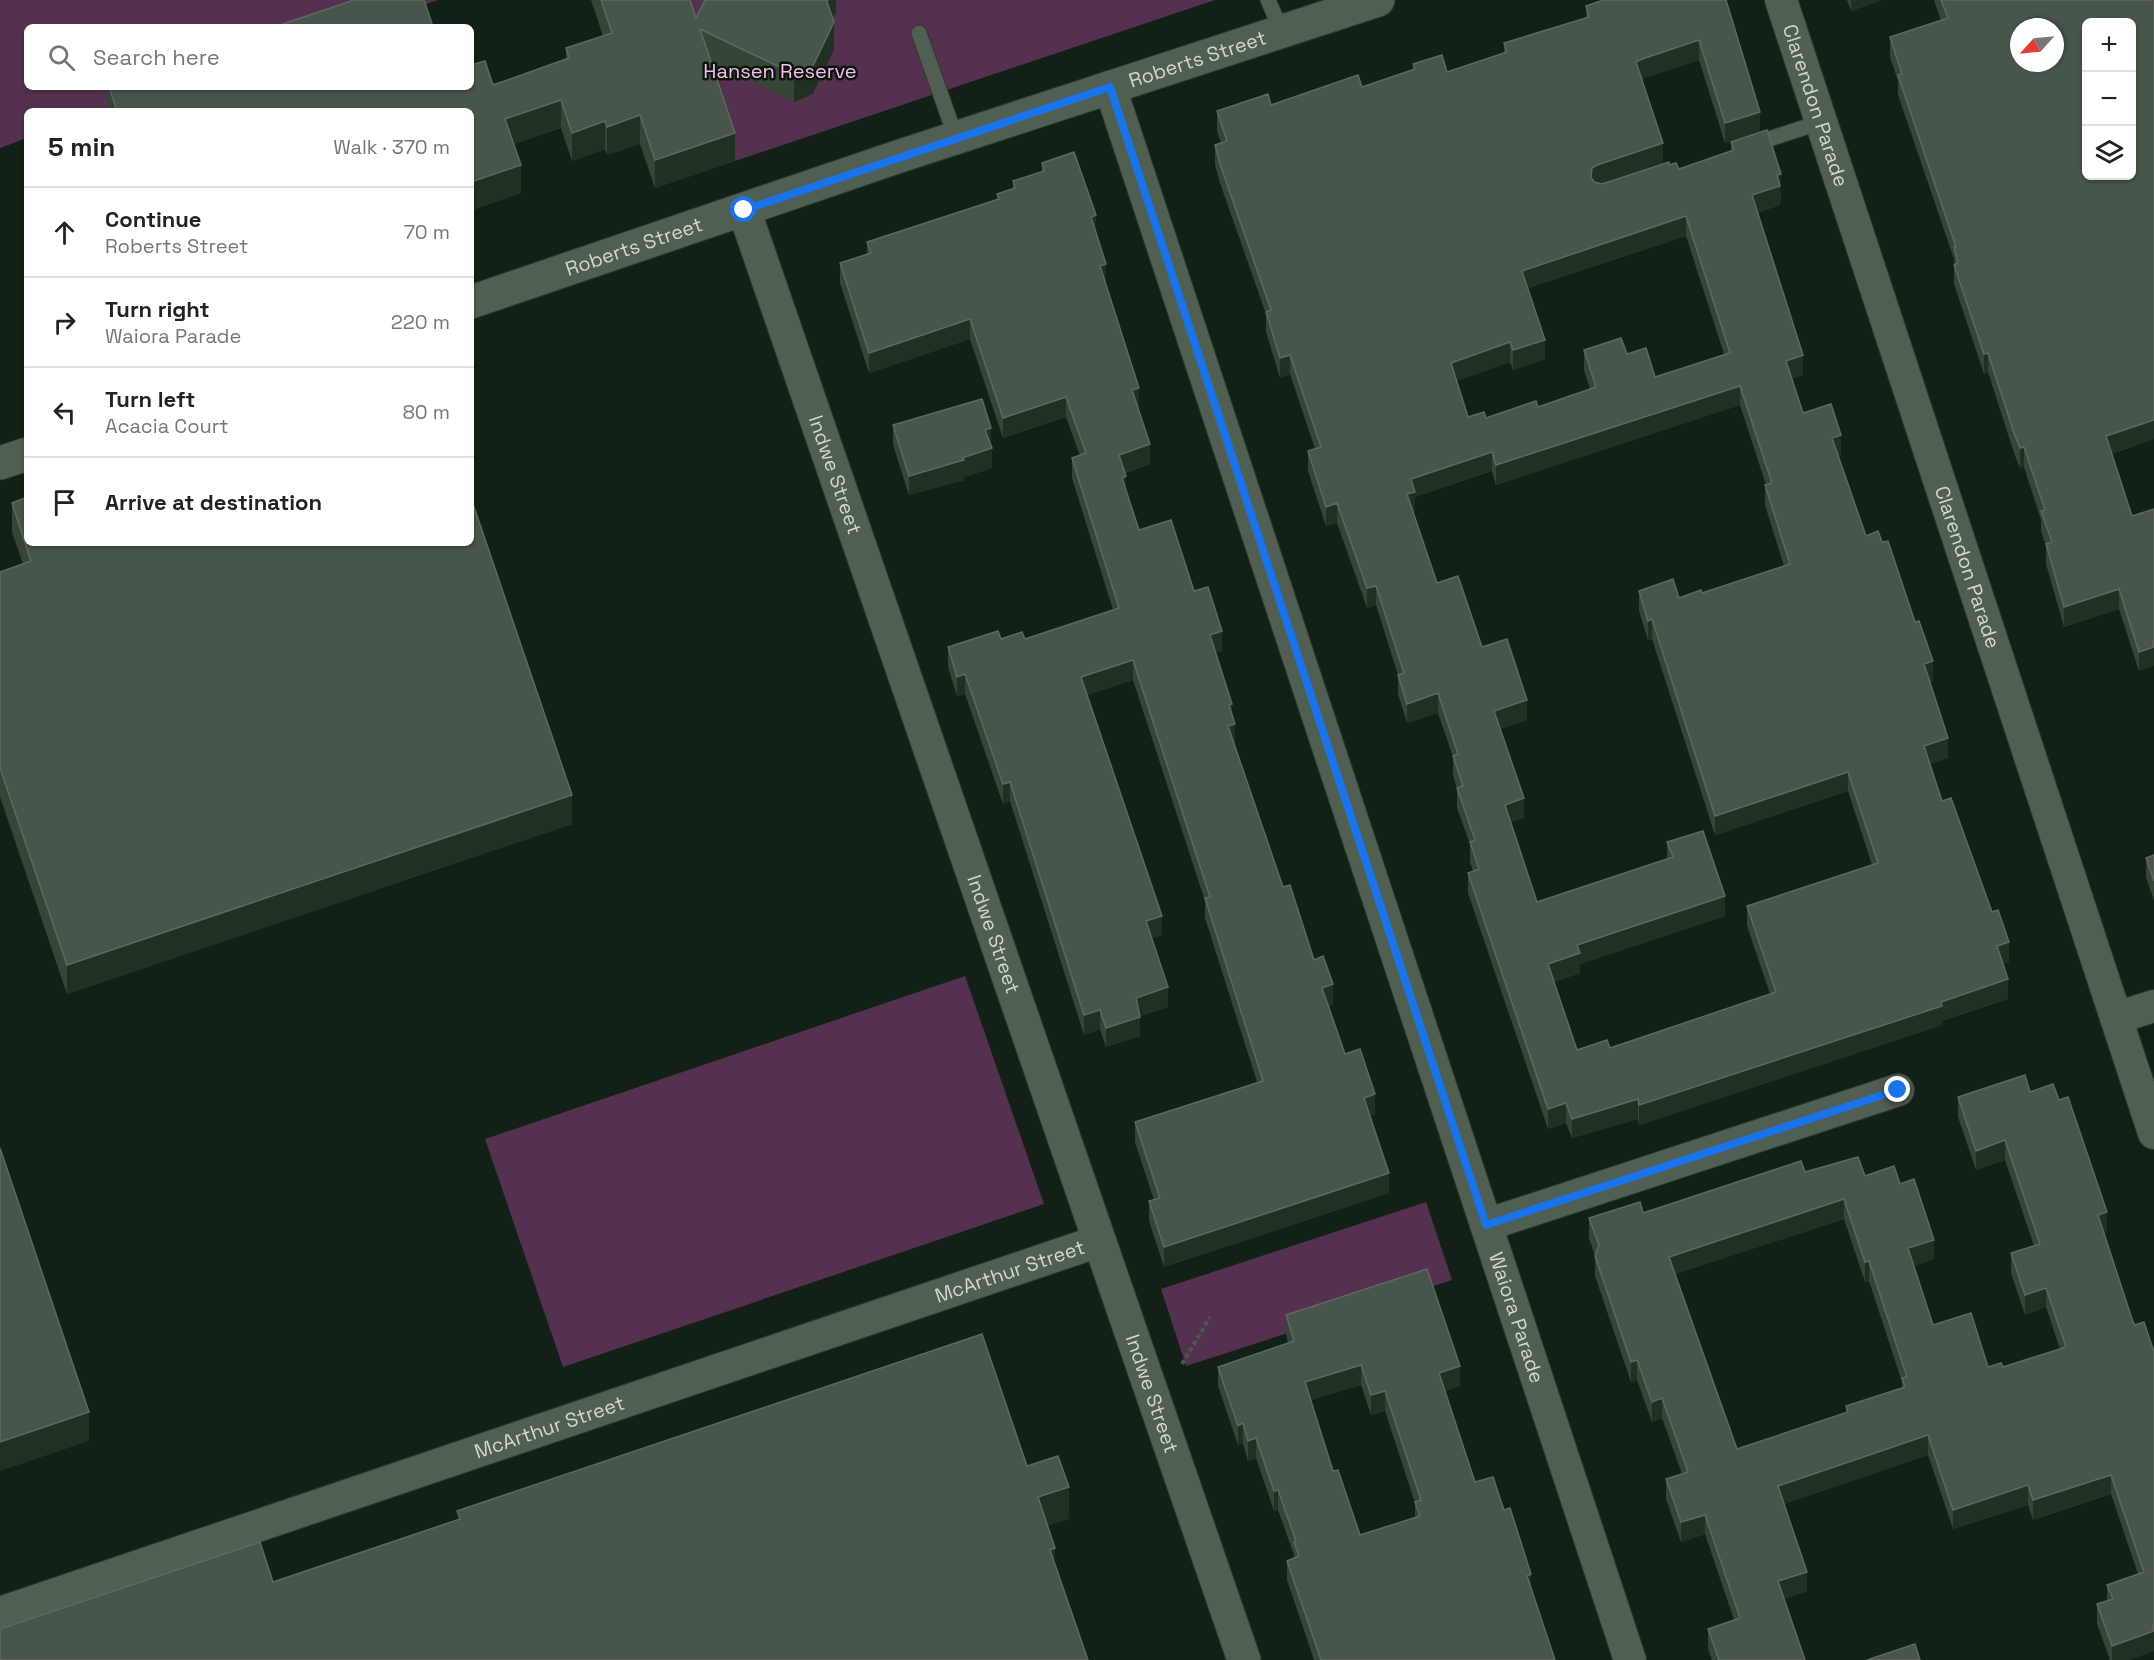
<!DOCTYPE html>
<meta charset="utf-8">
<style>
body{margin:0;font-family:"Space Grotesk",sans-serif;background:#f2f2f2;color:#222}
.controls{position:absolute;right:18px;top:18px;display:grid;overflow:hidden;border-radius:9px;box-shadow:0 2px 4px #0004}
.controls button{width:54px;height:54px;display:grid;place-items:center;padding:0;border:0;border-bottom:2px solid #e0e0e0;background:#fff;color:#222;font:30px sans-serif}
.compass{position:absolute;left:2010px;top:18px;width:54px;height:54px;border-radius:50%;background:#fff;box-shadow:0 2px 4px #0004;rotate:243deg}
.stop{position:absolute;width:18px;height:18px;margin:-14px;border:4px solid #1a73e8;border-radius:50%;background:#fff}
.stop.end{background:#1a73e8;border-color:#fff;box-shadow:0 2px 6px #0008}
.list{margin:0;padding:0;list-style:none}
h2{display:flex;justify-content:space-between;align-items:center;height:78px;margin:0;padding:0 24px;font-size:26px}
h2 small{font-size:20px;font-weight:400;color:#767676}
.list li{display:grid;grid-template-columns:39px 1fr auto;gap:18px;align-items:center;box-sizing:border-box;height:90px;padding:0 24px;border-top:2px solid #e0e0e0}
.list b{display:block;font-size:22px;white-space:nowrap}
.list p{margin:0;font-size:20px;white-space:nowrap;color:#767676}
.list em{font-size:20px;font-style:normal;color:#767676}
.icon{flex:none;width:33px;height:33px;fill:none;stroke:currentColor;stroke-width:2;stroke-linecap:round;stroke-linejoin:round}
.map{position:relative;flex:none;width:2154px;height:1660px;overflow:hidden}
.search{position:absolute;background:#fff;box-shadow:0 2px 4px #0004;left:24px;top:24px;width:450px;height:66px;display:flex;align-items:center;gap:15px;box-sizing:border-box;padding:0 21px;border-radius:9px;color:#767676;font-size:22px}
.panel{position:absolute;background:#fff;box-shadow:0 2px 4px #0004;left:24px;top:108px;width:450px;height:438px;border-radius:9px}
.map>svg:first-child{display:block}
.green{fill:#54314f}
.lines{fill:none;stroke-linecap:round;stroke-linejoin:round}
.service-casing{stroke:#2e3730;stroke-width:17}
.minor-casing{stroke:#2e3730;stroke-width:34}
.tertiary-casing{stroke:#2e3730;stroke-width:35}
.path{stroke:#4b574d;stroke-width:4;stroke-dasharray:4.5 3;stroke-linecap:butt}
.service{stroke:#505f52;stroke-width:15}
.minor{stroke:#505f52;stroke-width:32}
.tertiary{stroke:#505f52;stroke-width:33}
.wall{fill:#374539;fill-rule:evenodd}
.shaded-wall{fill:#223024}
.building{fill:#48554a;stroke:#5d695f;stroke-width:1.5;fill-rule:evenodd}
.route{stroke:#1a73e8;stroke-width:8}
.labels{text-anchor:middle;stroke-width:5;stroke-linejoin:round;paint-order:stroke}
.street-label{font-size:20px;fill:#cfd8d0;stroke:#0a170c}
.park-label{font-size:20px;fill:#febdf2;stroke:#0a170c}
</style>
<div class="map">
<svg width="2154" height="1660" viewBox="0 0 2154 1660">
<rect width="100%" height="100%" fill="#132015"/>
<g class="green">
<polygon points="0,0 438,0 358,27 27,27 27,87 180,87 108,111 27,111 27,138 0,148"/>
<polygon points="681,0 1215,0 735,161"/>
<polygon points="965,976 1044,1204 563,1367 485,1139"/>
<polygon points="1426,1202 1452,1280 1186,1366 1161,1289"/>
</g>
<g class="lines">
<defs>
<g id="service">
<polyline points="1268,0 1282,32"/>
<polyline points="919,33 956,138"/>
<polyline points="1751,145 1821,122"/>
</g>
<g id="minor">
<path id="s1" d="M1781,0L2154,1133"/>
<path id="s2" d="M1110,87L1630,1660"/>
<polyline points="2116,1018 2154,1006"/>
<polyline points="1486,1225 1898,1090"/>
<path id="s3" d="M0,1613L1099,1241"/>
</g>
<g id="tertiary">
<path id="s4" d="M744,210L1244,1660"/>
<path id="s5" d="M471,302L900,156L1378,0"/>
<polyline points="0,463 27,454"/>
</g>
</defs>
<use href="#service" class="service-casing"/>
<use href="#minor" class="minor-casing"/>
<use href="#tertiary" class="tertiary-casing"/>
<polyline class="path" points="1182,1364 1210,1317"/>
<use href="#service" class="service"/>
<use href="#minor" class="minor"/>
<use href="#tertiary" class="tertiary"/>
</g>
<g class="wall">
<polygon points="591,0 690,0 696,18 836,0 836,12 833,18 834,50 813,94 794,102 711,63 735,161 655,188 640,144 607,155 605,149 572,161 561,128 514,144 521,193 472,210 472,237 471,237 471,111 107,111 107,87 471,87 493,85 566,60 566,48 603,36"/>
<path d="M1726,0L1760,132L1725,143L1699,60L1641,79L1663,163L1601,183L1669,165L1679,169L1731,151V142L1781,193L1780,205L1757,213L1803,375L1791,379L1803,413L1841,455L1838,456L1866,536L1933,681L1930,682L1948,758L1930,764L1942,801L2009,962L2003,964L2008,999L1942,1021V1025L1639,1125L1638,1119L1572,1138L1566,1123L1548,1129L1468,893V873L1473,871L1470,862V844L1457,808V789L1453,775V757L1438,713L1407,723L1398,694V675L1376,605L1367,608L1337,523L1326,526L1308,471V451L1315,449L1290,374L1280,378L1266,332V314L1220,183L1215,165V145L1221,143L1217,131V111L1271,105L1362,87L1413,70V64L1447,72L1504,53V43L1586,19V6ZM1686,236L1724,354L1655,377L1627,354L1584,350V370L1590,389L1538,407L1486,418L1468,417L1456,381L1510,362L1513,370L1545,359L1528,288ZM1740,405L1766,485H1765V505L1784,566L1702,593L1679,598L1639,591V611L1648,640L1652,639L1715,835L1848,791L1872,865L1747,906V926L1770,994L1610,1048L1577,1050L1554,982L1580,973V964L1725,916L1667,842V859L1537,902L1510,822L1524,818L1500,729L1527,720L1482,647L1437,583L1413,512H1415V497L1492,471L1496,485Z"/>
<polygon points="1847,0 1882,0 1851,11"/>
<polygon points="1934,0 2154,0 2154,439 2112,454 2132,516 2154,509 2139,671 2119,609 2064,627 2046,564 2046,546 2041,531 2041,520 2024,467 2020,468 2014,453 1988,372 1984,374 1954,284 1954,259 1898,95 1898,81 1890,57 1890,37 1941,20"/>
<polygon points="1042,163 1096,233 1106,284 1139,407 1138,408 1150,464 1125,473 1126,490 1139,530 1194,591 1222,651 1216,652 1232,716 1235,744 1234,744 1283,887 1333,1004 1329,1006 1345,1054 1375,1114 1370,1116 1389,1193 1164,1267 1149,1221 1149,1201 1154,1200 1135,1142 1135,1122 1257,1082 1205,918 1205,901 1133,680 1087,695 1162,935 1152,938 1168,1007 1140,1016 1140,1036 1106,1047 1100,1029 1084,1035 1010,801 1003,804 965,694 957,696 948,667 948,647 1001,639 1025,639 1113,610 1072,478 1072,458 1080,456 1066,417 1003,438 970,339 869,373 840,283 840,263 867,254 867,242 997,199 997,194 1013,189 1013,181 1042,172"/>
<polygon points="893,425 991,447 992,468 964,477 964,480 909,495 893,445"/>
<polygon points="12,503 572,824 67,994 0,797 0,572 23,564 12,532"/>
<polygon points="2154,855 2154,901 2146,877 2146,858"/>
<path d="M2030,1092L2107,1232L2104,1233L2154,1651L2128,1660H2110L2097,1624V1604L2107,1601V1585L2138,1574L2111,1494L2033,1520L2028,1505L1953,1529L1928,1455L1784,1504L1807,1591L1784,1599L1805,1660H1712L1708,1649V1629L1734,1620L1705,1534L1681,1542L1666,1499V1479L1682,1474L1662,1418L1652,1422L1637,1380L1631,1382L1595,1276V1256L1589,1238V1218L1643,1213L1805,1172L1865,1176L1900,1184L1934,1259L1914,1266L1933,1325L1988,1367H2003L2060,1349L2046,1307L2025,1315L2011,1273V1253L2034,1246L2005,1160L1976,1170L1958,1117V1097ZM1844,1219L1865,1282L1869,1281L1902,1382V1388L1846,1406V1413L1737,1449L1675,1274Z"/>
<path d="M1286,1315L1460,1386L1445,1391L1475,1482L1531,1589L1555,1660H1314L1287,1580V1561L1294,1558V1555L1278,1510L1274,1511L1256,1458L1248,1461L1243,1443L1238,1445L1218,1386V1367L1288,1343L1286,1334ZM1361,1385L1371,1415L1385,1411L1415,1503V1518L1360,1535L1333,1471L1311,1400Z"/>
</g>
<g class="shaded-wall">
<polygon points="828,0 836,0 836,12 827,30 827,2"/>
<polygon points="1851,0 1882,0 1851,11"/>
<polygon points="834,22 834,50 813,94 794,102 794,74"/>
<polygon points="1699,40 1699,60 1642,79 1636,62"/>
<polygon points="561,100 561,128 505,147 505,119"/>
<polygon points="1760,112 1760,132 1725,143 1725,123"/>
<polygon points="640,115 640,144 607,155 607,127"/>
<polygon points="605,121 605,149 572,161 572,133"/>
<polygon points="735,133 735,161 655,188 655,160"/>
<polygon points="1663,143 1663,163 1597,185 1592,188 1591,177 1592,168 1597,165"/>
<polygon points="521,165 521,193 472,210 472,237 471,237 471,182"/>
<polygon points="1781,174 1780,205 1752,215 1752,195 1777,175"/>
<polygon points="1096,215 1096,235 1091,217"/>
<polygon points="1686,216 1686,236 1522,290 1522,271"/>
<polygon points="1106,264 1106,284 1100,266"/>
<polygon points="970,319 970,339 869,373 869,353"/>
<polygon points="1545,340 1545,359 1513,370 1513,350"/>
<polygon points="1510,342 1510,362 1451,383 1451,363"/>
<polygon points="1988,353 1988,372 1984,374 1984,354"/>
<polygon points="1290,355 1290,374 1280,378 1280,358"/>
<polygon points="1803,355 1803,375 1786,381 1786,361"/>
<polygon points="1740,386 1740,405 1496,485 1496,465"/>
<polygon points="1139,388 1139,407 1132,410 1132,390"/>
<polygon points="1066,397 1066,417 1003,438 1003,418"/>
<polygon points="2154,420 2154,439 2106,456 2106,436"/>
<polygon points="991,428 991,448 985,430"/>
<polygon points="1841,435 1841,455 1832,458 1832,438"/>
<polygon points="1150,444 1150,464 1119,474 1119,455"/>
<polygon points="2024,447 2024,467 2020,468 2020,448"/>
<polygon points="992,448 992,468 964,477 964,480 909,495 909,476"/>
<polygon points="1492,452 1492,471 1415,497 1415,512 1407,514 1407,494 1411,479"/>
<polygon points="1126,476 1126,496 1122,478"/>
<polygon points="1337,503 1337,523 1326,526 1326,507"/>
<polygon points="1376,586 1376,605 1367,608 1367,588"/>
<polygon points="2119,589 2119,609 2064,627 2064,607"/>
<polygon points="1652,619 1652,639 1648,640 1648,621"/>
<polygon points="1222,631 1222,651 1210,654 1210,635"/>
<polygon points="2154,647 2154,666 2139,671 2139,652"/>
<polygon points="1133,660 1133,680 1081,697 1081,677"/>
<polygon points="1933,661 1933,681 1924,684 1924,664"/>
<polygon points="965,674 965,694 957,696 957,677"/>
<polygon points="1438,693 1438,713 1407,723 1407,704"/>
<polygon points="1527,700 1527,720 1494,731 1494,711"/>
<polygon points="1232,704 1232,724 1229,705"/>
<polygon points="1235,724 1235,744 1228,746 1228,726"/>
<polygon points="1948,738 1948,758 1924,766 1924,746"/>
<polygon points="1848,772 1848,791 1715,835 1715,816"/>
<polygon points="1010,782 1010,801 1003,804 1003,784"/>
<polygon points="572,795 572,824 67,994 67,965"/>
<polygon points="1524,798 1524,818 1505,824 1505,805"/>
<polygon points="1725,896 1725,916 1580,964 1580,973 1548,984 1548,964 1577,945"/>
<polygon points="1162,916 1162,935 1146,940 1146,921"/>
<polygon points="2009,942 2009,962 1997,966 1997,946"/>
<polygon points="2008,979 2008,999 1942,1021 1942,1025 1639,1125 1639,1105"/>
<polygon points="1333,984 1333,1004 1322,1007 1322,988"/>
<polygon points="1168,987 1168,1007 1136,1017 1136,998"/>
<polygon points="1100,1010 1100,1029 1084,1035 1084,1015"/>
<polygon points="1140,1017 1140,1036 1106,1047 1106,1028"/>
<polygon points="1375,1094 1375,1114 1364,1118 1364,1098"/>
<polygon points="1638,1099 1638,1119 1572,1138 1572,1119"/>
<polygon points="1566,1103 1566,1123 1548,1129 1548,1109"/>
<polygon points="2005,1140 2005,1160 1976,1170 1976,1151"/>
<polygon points="1389,1173 1389,1193 1164,1267 1164,1247"/>
<polygon points="1844,1199 1844,1219 1669,1276 1669,1257"/>
<polygon points="2107,1212 2107,1232 2098,1235 2098,1215"/>
<polygon points="1934,1240 1934,1259 1908,1268 1908,1248"/>
<polygon points="1869,1261 1869,1281 1865,1282 1865,1262"/>
<polygon points="2046,1288 2046,1307 2025,1315 2025,1295"/>
<polygon points="1637,1360 1637,1380 1631,1382 1631,1362"/>
<polygon points="1361,1365 1361,1385 1305,1402 1305,1382"/>
<polygon points="1460,1366 1460,1386 1439,1393 1439,1373"/>
<polygon points="1385,1391 1385,1411 1371,1415 1371,1395"/>
<polygon points="1662,1398 1662,1418 1652,1422 1652,1402"/>
<polygon points="89,1412 89,1441 0,1471 0,1442"/>
<polygon points="1243,1423 1243,1443 1238,1445 1238,1426"/>
<polygon points="1928,1435 1928,1455 1778,1506 1778,1486"/>
<polygon points="1256,1438 1256,1458 1248,1461 1248,1441"/>
<polygon points="2111,1475 2111,1494 2033,1520 2033,1500"/>
<polygon points="2028,1485 2028,1505 1953,1529 1953,1510"/>
<polygon points="1069,1487 1069,1519 1038,1529 1038,1497"/>
<polygon points="1278,1490 1278,1510 1274,1511 1274,1491"/>
<polygon points="1705,1515 1705,1534 1681,1542 1681,1522"/>
<polygon points="1055,1548 1055,1580 1050,1550"/>
<polygon points="1807,1572 1807,1591 1778,1601 1778,1581"/>
<polygon points="1531,1574 1531,1594 1527,1576"/>
<polygon points="2154,1631 2154,1651 2128,1660 2112,1660 2112,1646"/>
</g>
<g class="building">
<polygon points="354,0 424,0 433,27 274,27"/>
<polygon points="601,0 690,0 696,18 705,0 828,0 827,2 834,22 813,66 794,74 700,29 735,133 655,160 640,115 607,127 605,121 572,133 561,100 505,119 521,165 471,182 471,111 117,111 109,87 471,87 471,65 485,61 493,85 569,58 566,48 612,33"/>
<path d="M1603,0H1726L1760,112L1725,123L1699,40L1642,59L1636,62L1663,143L1597,165L1592,168L1591,177L1594,182L1602,184L1669,162V165L1676,163L1679,169L1734,150L1731,142L1767,130L1781,174L1777,175L1780,186L1752,195L1803,355L1786,361L1803,413L1831,404L1841,435L1832,438L1866,536L1878,531L1882,542L1888,541L1915,622L1919,621L1933,661L1924,664L1948,738L1924,746L1942,801L1951,798L1992,912L1998,910L2009,942L1997,946L2008,979L1941,1002L1942,1006L1639,1105L1638,1099L1572,1119L1566,1103L1548,1109L1468,873L1479,869L1470,842L1475,840L1457,788L1463,786L1453,756L1458,754L1438,693L1407,704L1398,675L1404,673L1376,586L1367,588L1337,503L1326,507L1308,451L1321,447L1290,355L1280,358L1266,312L1271,310L1220,164L1215,145L1227,141L1217,111L1268,94L1271,105L1358,75L1362,87L1415,69L1413,64L1442,55L1447,72L1507,52L1504,43L1589,17L1586,6ZM1686,216L1730,353L1655,377L1646,348L1627,354L1621,338L1584,350L1596,387L1538,407L1536,401L1486,418L1484,412L1468,417L1451,363L1510,342L1513,350L1545,340L1522,271ZM1740,386L1772,483L1765,485L1790,564L1702,593L1701,590L1679,598L1673,579L1639,591L1648,621L1652,619L1715,816L1848,772L1878,863L1747,906L1776,992L1610,1048L1607,1040L1577,1050L1548,964L1580,953L1577,945L1725,896L1703,831L1667,842L1673,857L1537,902L1505,805L1524,798L1494,711L1527,700L1507,639L1482,647L1458,576L1437,583L1407,494L1415,492L1411,479L1492,452L1496,465Z"/>
<path d="M1941,0H2154V420L2106,436L2132,516L2154,509V647L2139,652L2119,589L2064,607L2046,544L2052,542L2041,511L2045,510L2024,447L2020,448L2014,433L1988,353L1984,354L1954,265L1958,263L1954,247H1956L1898,75L1902,74L1890,37L1948,18ZM2086,22H2132V176H2086ZM2019,27H2055V63H2019Z"/>
<polygon points="1074,152 1096,215 1091,217 1106,264 1100,266 1139,388 1132,390 1150,444 1119,455 1126,476 1122,478 1139,530 1171,520 1194,591 1208,587 1222,631 1210,635 1232,704 1229,705 1235,724 1228,726 1283,887 1290,885 1314,960 1323,956 1333,984 1322,988 1345,1054 1360,1049 1375,1094 1364,1098 1389,1173 1164,1247 1149,1201 1160,1198 1135,1122 1263,1081 1205,898 1210,897 1133,660 1081,677 1162,916 1146,921 1168,987 1136,998 1140,1017 1106,1028 1100,1010 1084,1015 1010,782 1003,784 965,674 957,677 948,647 998,631 1001,639 1022,632 1025,639 1119,608 1072,458 1086,453 1066,397 1003,418 970,319 869,353 840,263 871,253 867,242 999,199 997,194 1015,188 1013,181 1044,171 1042,163"/>
<polygon points="982,399 991,428 985,430 992,448 962,458 964,460 909,476 893,425"/>
<polygon points="27,497 27,543 471,543 471,498 572,795 67,965 0,768 0,572 31,561 12,503"/>
<polygon points="2154,855 2154,881 2146,858"/>
<path d="M2025,1075L2030,1092L2053,1084L2059,1100L2068,1097L2107,1212L2098,1215L2133,1322L2135,1325L2144,1322L2154,1352V1631L2112,1646L2097,1604L2113,1599L2107,1585L2144,1572L2111,1475L2033,1500L2028,1485L1953,1510L1928,1435L1778,1486L1807,1572L1778,1581L1805,1660H1719L1708,1629L1740,1618L1705,1515L1681,1522L1666,1479L1688,1472L1662,1398L1652,1402L1637,1360L1631,1362L1595,1256L1599,1245L1589,1218L1640,1202L1643,1213L1801,1161L1805,1172L1858,1157L1865,1176L1894,1166L1900,1184L1914,1179L1934,1240L1908,1248L1933,1325L1971,1313L1988,1367L2001,1363L2003,1367L2066,1347L2046,1288L2025,1295L2011,1253L2040,1244L2005,1140L1976,1151L1958,1097ZM1844,1199L1865,1262L1869,1261L1907,1377L1902,1378L1905,1387L1846,1406L1848,1412L1737,1449L1669,1257Z"/>
<polygon points="0,1148 89,1412 0,1442"/>
<path d="M1427,1269L1460,1366L1439,1373L1475,1482L1493,1477L1504,1510L1510,1508L1531,1574L1527,1576L1555,1660H1321L1287,1561L1299,1556L1294,1542L1296,1541L1278,1490L1274,1491L1256,1438L1248,1441L1243,1423L1238,1426L1218,1367L1294,1341L1286,1315ZM1361,1365L1371,1395L1385,1391L1421,1500L1415,1502L1420,1516L1360,1535L1338,1470L1333,1471L1305,1382Z"/>
<polygon points="982,1334 1027,1466 1058,1456 1069,1487 1038,1497 1055,1548 1050,1550 1088,1660 0,1660 0,1629 260,1542 273,1582 460,1519 457,1511"/>
<polygon points="1915,1644 1920,1660 1867,1660"/>
</g>
<g class="lines">
<polyline class="route" points="744,210 1110,87 1486,1225 1898,1090"/>
</g>
<g class="labels">
<g class="street-label">
<text dy="7" stroke="none"><textPath href="#s5" startOffset="766">Roberts Street</textPath></text>
<text dy="7" stroke="none"><textPath href="#s1" startOffset="111">Clarendon Parade</textPath></text>
<text dy="7" stroke="none"><textPath href="#s5" startOffset="172">Roberts Street</textPath></text>
<text dy="7" stroke="none"><textPath href="#s4" startOffset="280">Indwe Street</textPath></text>
<text dy="7" stroke="none"><textPath href="#s1" startOffset="597">Clarendon Parade</textPath></text>
<text dy="7" stroke="none"><textPath href="#s4" startOffset="766">Indwe Street</textPath></text>
<text dy="7" stroke="none"><textPath href="#s3" startOffset="1066">McArthur Street</textPath></text>
<text dy="7" stroke="none"><textPath href="#s2" startOffset="1296">Waiora Parade</textPath></text>
<text dy="7" stroke="none"><textPath href="#s4" startOffset="1252">Indwe Street</textPath></text>
<text dy="7" stroke="none"><textPath href="#s3" startOffset="580">McArthur Street</textPath></text>
</g>
<g class="park-label">
<text x="780" y="78">Hansen Reserve</text>
</g>
</g>
</svg>
<div class="controls">
<button>+</button>
<button>−</button>
<button><svg class="icon" aria-label="layers" viewBox="0 0 24 24"><path d="M12 4l9 5-9 5-9-5zM3 14l9 5 9-5"/></svg></button>
</div>
<svg class="compass" viewBox="-18 -18 36 36"><path d="M0-13l5 13h-10z" fill="#e53935"/><path d="M0 13l5-13h-10z" fill="#767676"/></svg>
<div class="stop" style="left:744px;top:210px"></div>
<div class="stop end" style="left:1898px;top:1090px"></div>
<div class="search"><svg class="icon" aria-label="search" viewBox="0 0 24 24"><circle cx="10" cy="10" r="6"/><path d="M15 15l6 6"/></svg>Search here</div>
<section class="panel">
<h2>5 min<small>Walk · 370 m</small></h2>
<ul class="list">
<li><svg class="icon" aria-label="ahead" viewBox="0 0 24 24"><path d="M12 20V5M6 11l6-6 6 6"/></svg><div><b>Continue</b><p>Roberts Street</p></div><em>70 m</em></li>
<li><svg class="icon" aria-label="right" viewBox="0 0 24 24"><path d="M7 20v-9h11M14 6l5 5-5 5"/></svg><div><b>Turn right</b><p>Waiora Parade</p></div><em>220 m</em></li>
<li><svg class="icon" aria-label="left" viewBox="0 0 24 24"><path d="M17 20v-9H6M10 6l-5 5 5 5"/></svg><div><b>Turn left</b><p>Acacia Court</p></div><em>80 m</em></li>
<li><svg class="icon" aria-label="arrive" viewBox="0 0 24 24"><path d="M6 21V4h12l-3 4 3 4H6"/></svg><div><b>Arrive at destination</b></div></li>
</ul>
</section>
</div>
